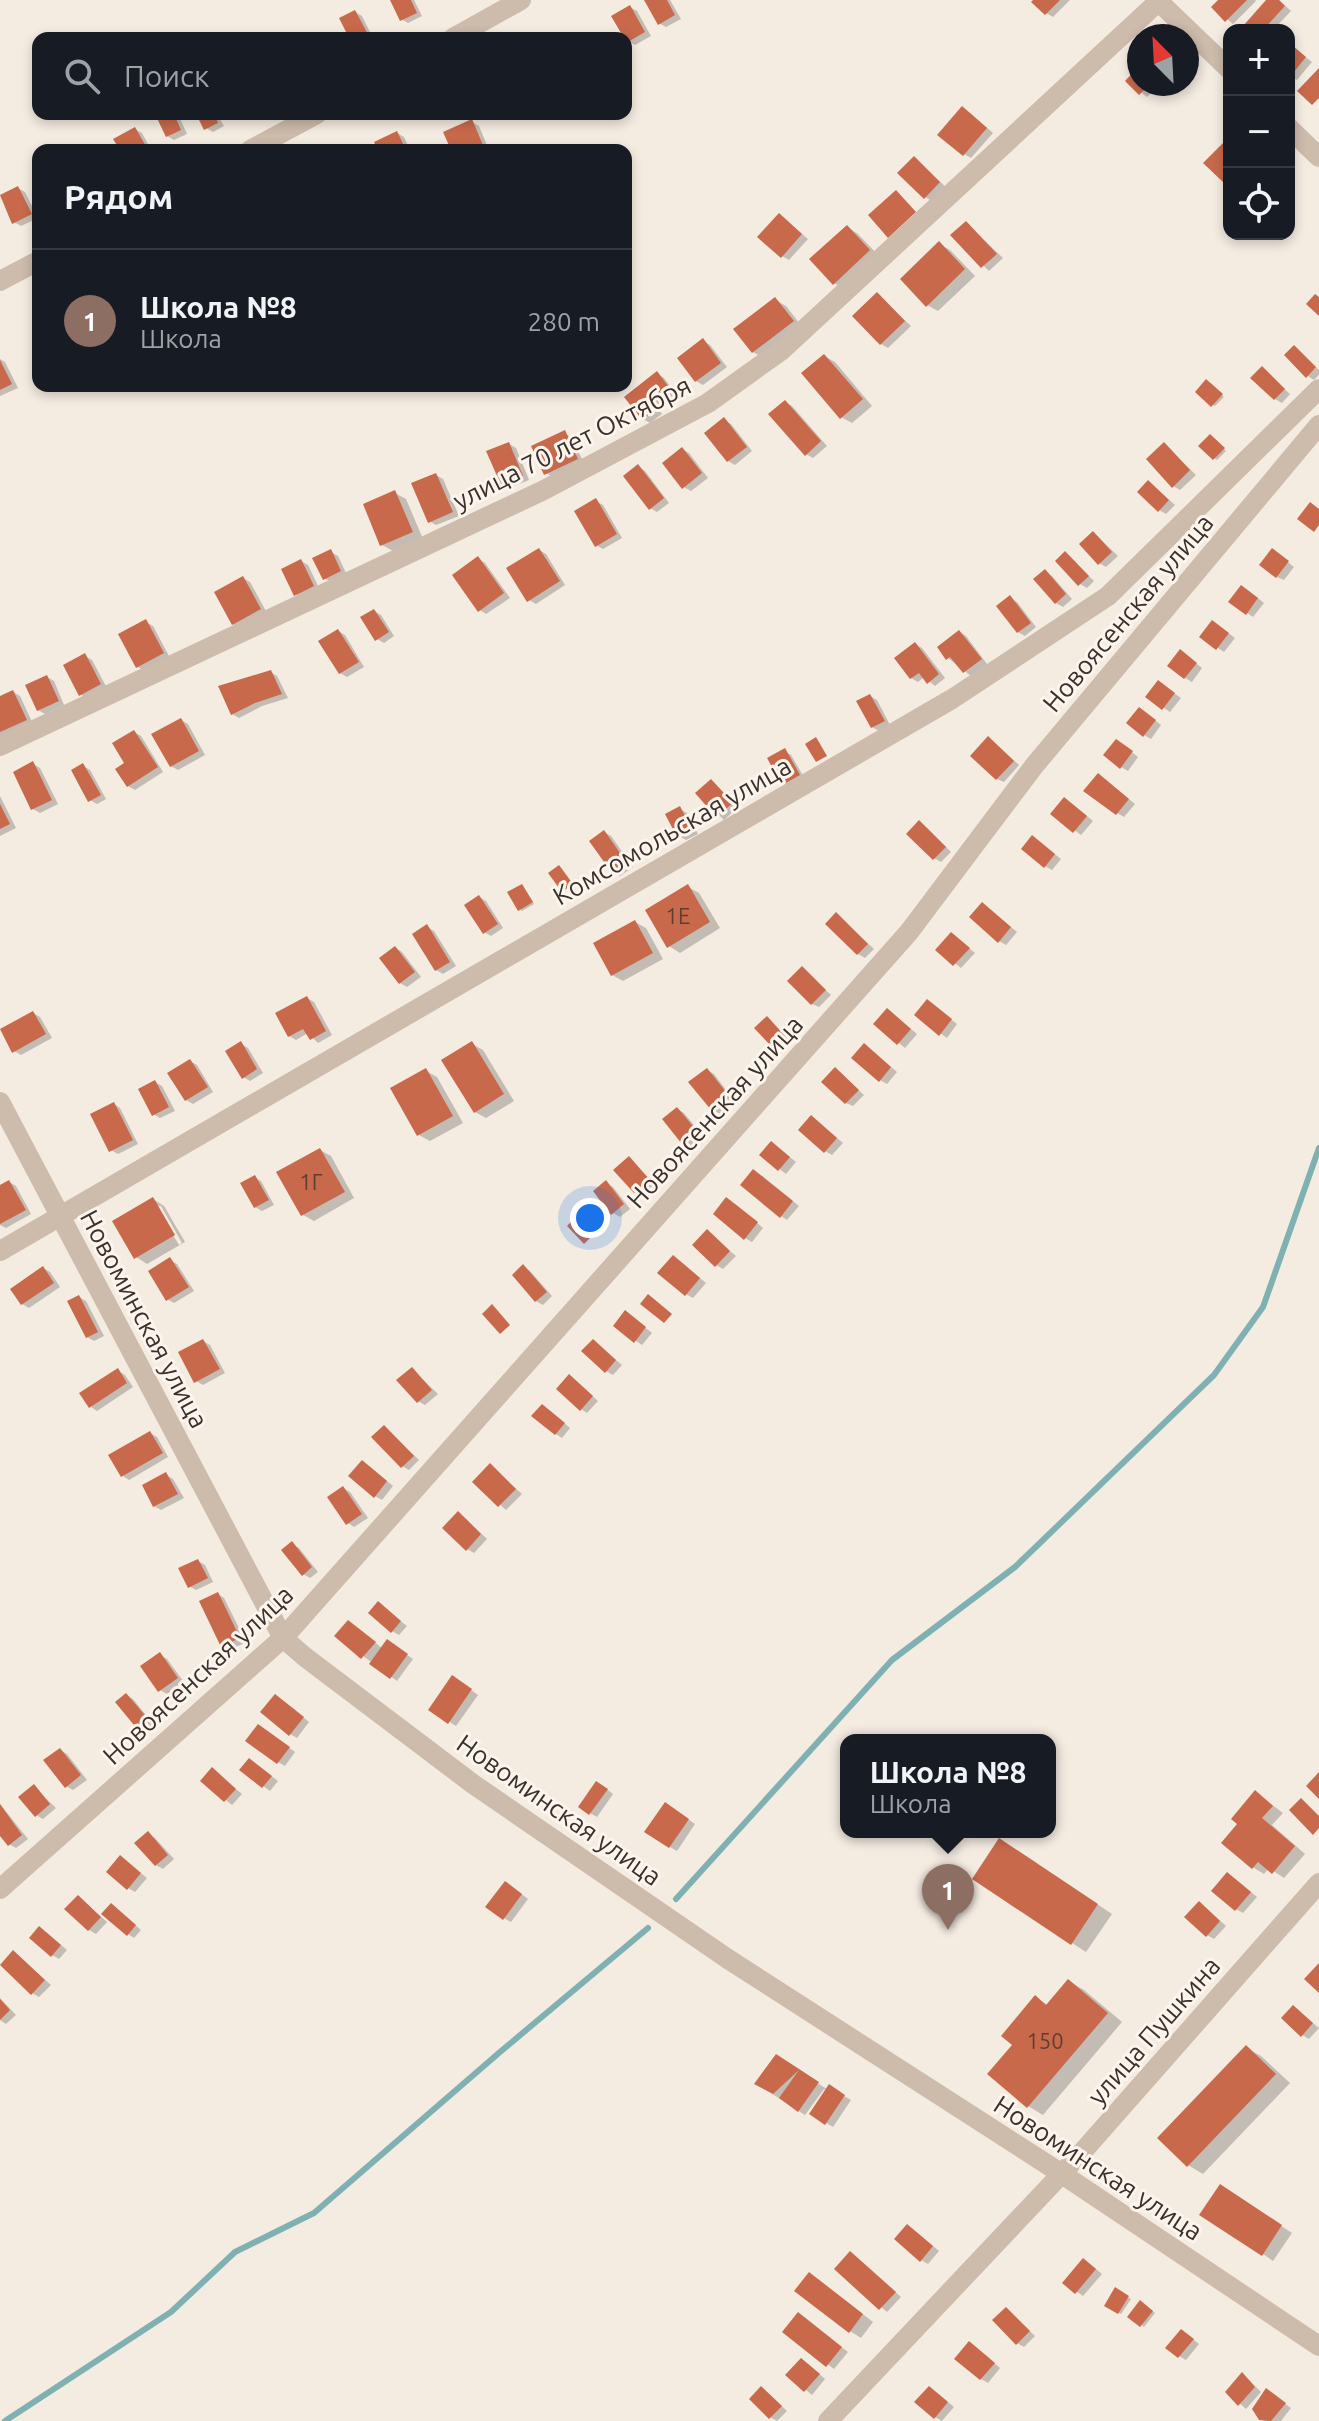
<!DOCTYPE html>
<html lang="ru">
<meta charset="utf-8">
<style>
body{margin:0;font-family:Ubuntu,sans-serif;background:#20242c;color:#f1f3f6}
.controls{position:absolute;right:24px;top:24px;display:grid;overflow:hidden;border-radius:16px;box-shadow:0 4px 12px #0003}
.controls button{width:72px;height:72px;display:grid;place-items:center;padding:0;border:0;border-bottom:2px solid #363941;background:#171b24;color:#f1f3f6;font:40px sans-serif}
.compass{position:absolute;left:1127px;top:24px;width:72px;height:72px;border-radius:50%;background:#171b24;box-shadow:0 4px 12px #0003;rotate:336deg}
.you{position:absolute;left:590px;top:1218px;width:28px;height:28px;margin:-20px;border:6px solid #fff;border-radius:50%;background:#1a73e8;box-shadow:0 0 0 12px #1a73e833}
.badge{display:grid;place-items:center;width:52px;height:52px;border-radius:50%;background:#ea580c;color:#fff;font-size:26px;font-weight:700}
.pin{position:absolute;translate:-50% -66px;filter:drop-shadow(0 2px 4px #0008)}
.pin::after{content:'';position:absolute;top:42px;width:28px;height:24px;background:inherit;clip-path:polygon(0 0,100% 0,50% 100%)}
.popup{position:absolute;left:840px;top:1734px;width:216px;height:104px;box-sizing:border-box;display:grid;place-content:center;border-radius:16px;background:#171b24;filter:drop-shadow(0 2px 6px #0005);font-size:26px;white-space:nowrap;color:#9ea1a6}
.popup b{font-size:30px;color:#f1f3f6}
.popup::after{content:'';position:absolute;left:50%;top:100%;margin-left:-16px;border:16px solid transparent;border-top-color:#171b24}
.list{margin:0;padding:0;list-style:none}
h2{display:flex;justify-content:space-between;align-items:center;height:104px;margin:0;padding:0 32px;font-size:34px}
h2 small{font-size:26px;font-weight:400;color:#9ea1a6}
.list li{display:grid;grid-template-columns:52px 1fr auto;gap:24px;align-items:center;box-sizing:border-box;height:144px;padding:0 32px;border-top:2px solid #363941}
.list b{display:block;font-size:30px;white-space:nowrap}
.list p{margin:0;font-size:26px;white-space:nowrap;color:#9ea1a6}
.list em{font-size:26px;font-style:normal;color:#9ea1a6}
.icon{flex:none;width:44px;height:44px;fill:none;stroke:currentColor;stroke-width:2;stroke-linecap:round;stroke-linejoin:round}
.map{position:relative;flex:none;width:1319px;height:2421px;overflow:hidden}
.search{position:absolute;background:#171b24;box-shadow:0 4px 12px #0003;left:32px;top:32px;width:600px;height:88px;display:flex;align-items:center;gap:20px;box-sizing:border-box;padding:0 28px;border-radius:16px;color:#9ea1a6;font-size:30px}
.panel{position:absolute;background:#171b24;box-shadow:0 4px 12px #0003;left:32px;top:144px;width:600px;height:248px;border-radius:16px}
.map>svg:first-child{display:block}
.shadow{fill:#0003;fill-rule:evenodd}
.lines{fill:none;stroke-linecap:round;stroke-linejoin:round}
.stream{stroke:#7fb0b2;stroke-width:6}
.building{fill:#c8694b}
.minor{stroke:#cdbbac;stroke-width:20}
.labels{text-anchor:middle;stroke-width:6;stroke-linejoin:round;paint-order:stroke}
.number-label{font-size:22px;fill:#5e3e33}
.street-label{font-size:26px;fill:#3b302b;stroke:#fbf5ee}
</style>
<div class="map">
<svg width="1319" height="2421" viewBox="0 0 1319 2421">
<rect width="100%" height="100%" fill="#f4ebe1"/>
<g class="shadow">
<polygon points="392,0 414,0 422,16 408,23 401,19"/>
<polygon points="648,0 670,0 681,19 666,27 659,23"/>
<polygon points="1036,0 1070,0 1053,17 1046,13"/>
<polygon points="1221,0 1255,0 1256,1 1233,24 1213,7"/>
<polygon points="1269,0 1279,0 1291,11 1273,30 1251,30"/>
<polygon points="630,7 637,11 651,36 635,45 628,41 614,17"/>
<polygon points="355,12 362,16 373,38 351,38"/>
<polygon points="1289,52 1299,52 1312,62 1297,80 1289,76"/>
<polygon points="1139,69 1139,84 1160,84 1147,97 1127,81"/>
<polygon points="969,112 993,133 971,158 964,154"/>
<polygon points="157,114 178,114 187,134 174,140 167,136"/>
<polygon points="199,114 217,114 224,126 213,132 206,128"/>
<polygon points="472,122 479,126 489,150 453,150"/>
<polygon points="135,129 142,133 151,150 122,150"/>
<polygon points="397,133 404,137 410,150 380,150"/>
<polygon points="914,159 946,187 932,201 925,197"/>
<polygon points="18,188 25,192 38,218 21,226 14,222"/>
<polygon points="780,215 808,239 789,260 782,256"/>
<polygon points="966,223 1003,258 989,271 953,236"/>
<polygon points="847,227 858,234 880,257 845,289 834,283"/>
<polygon points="939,244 950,250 975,276 938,311 927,305"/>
<polygon points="878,295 911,326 888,348 881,344"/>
<polygon points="775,300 786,306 803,328 764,358 753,352"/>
<polygon points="703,341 710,345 727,367 703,385 696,381"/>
<polygon points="1294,348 1319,370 1319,375 1314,380 1308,376"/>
<polygon points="824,356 835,362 872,406 852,423 841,417"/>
<polygon points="0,359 5,362 18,388 0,396"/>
<polygon points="1262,369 1290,394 1282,403 1275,399"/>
<polygon points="657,374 664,378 676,394 658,408 662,414 650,423 643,419"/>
<polygon points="1209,383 1224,397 1215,406 1213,405"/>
<polygon points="785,402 792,406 827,446 813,458 806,454"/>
<polygon points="724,420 731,424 752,451 735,465 728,461"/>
<polygon points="564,433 571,437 584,463 553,477 546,473"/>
<polygon points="1213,438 1226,451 1217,460 1201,446"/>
<polygon points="509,444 516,448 529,480 509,488 502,484"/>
<polygon points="1165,445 1196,475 1180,490 1173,486"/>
<polygon points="682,449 689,453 708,478 691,491 684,487"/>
<polygon points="638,467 645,471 669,503 657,512 650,508"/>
<polygon points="436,475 443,479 459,516 436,525 429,521"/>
<polygon points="1149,482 1175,505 1166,514 1159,510"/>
<polygon points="395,493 406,499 423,539 393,551 382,545"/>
<polygon points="596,501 603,505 622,538 603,549 596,545"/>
<polygon points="1094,533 1118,556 1106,567 1099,563"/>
<polygon points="539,550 546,554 565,585 536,604 529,600"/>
<polygon points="331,552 338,556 347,575 331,582 324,578"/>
<polygon points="1065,553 1094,581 1087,588 1080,584"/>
<polygon points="1279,555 1294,567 1284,580 1277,577"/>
<polygon points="478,559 485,563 510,598 486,614 480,610"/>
<polygon points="301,561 308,565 320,590 303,598 296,594"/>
<polygon points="1045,572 1052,576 1072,599 1063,607 1056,603"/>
<polygon points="243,578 250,582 267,613 240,628 233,624"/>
<polygon points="1249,591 1264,603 1253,617 1247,613"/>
<polygon points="1010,598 1017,602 1036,627 1025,636 1018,632"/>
<polygon points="374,611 381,615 394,636 384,643 377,639"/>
<polygon points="146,622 153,626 170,658 145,671 138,667"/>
<polygon points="1220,627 1235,638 1224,652 1202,637"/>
<polygon points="338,631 345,635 364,667 347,677 340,673"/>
<polygon points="960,632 966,636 987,664 971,676 948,658"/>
<polygon points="915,644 922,648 945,678 935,686 924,677 918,682 911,678"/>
<polygon points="85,656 92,660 107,688 87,698 80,694"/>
<polygon points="1187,656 1202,668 1192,682 1185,678"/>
<polygon points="270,672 277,676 288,698 262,706 239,718 232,714"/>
<polygon points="47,677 54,681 64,705 45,714 38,710"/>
<polygon points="1165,687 1181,698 1170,712 1148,697"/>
<polygon points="13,692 20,696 33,724 0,739 0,698"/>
<polygon points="870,696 877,700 890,725 879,731 872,727"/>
<polygon points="1146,713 1161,725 1151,739 1144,735"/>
<polygon points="181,720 188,724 205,755 178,770 171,766"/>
<polygon points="134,732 141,736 163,772 135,790 128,786 127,764"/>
<polygon points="995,743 1019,765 1004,782 997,779"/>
<polygon points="1123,745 1138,757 1128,771 1121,767"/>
<polygon points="784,751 791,755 805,779 790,788 783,784"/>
<polygon points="33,764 40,768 58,804 40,813 33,809"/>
<polygon points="83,766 90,770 106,799 97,804 90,800"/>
<polygon points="1105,780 1135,804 1124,817 1117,813"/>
<polygon points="712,781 738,807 724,820 698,794"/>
<polygon points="0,796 16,828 0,836"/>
<polygon points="1071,803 1093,821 1081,835 1053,814"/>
<polygon points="680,809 687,813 698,834 686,840 679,836"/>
<polygon points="926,827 951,852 941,862 934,858"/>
<polygon points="604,832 611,836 633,867 620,876 613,872"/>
<polygon points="1039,842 1061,859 1052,870 1045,866"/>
<polygon points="522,886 534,904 522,911 520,909"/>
<polygon points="688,887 699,893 720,928 680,953 669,946"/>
<polygon points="479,897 486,901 503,928 491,936 484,932"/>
<polygon points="983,904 1017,932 1006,945 999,941"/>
<polygon points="837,915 874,949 865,958 858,954"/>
<polygon points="635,922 646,928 663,959 623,981 612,975"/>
<polygon points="427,927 434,931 456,966 443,974 436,970"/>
<polygon points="952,934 975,953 961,968 938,950"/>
<polygon points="396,948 402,952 421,977 407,987 400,983"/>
<polygon points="803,969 831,995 819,1007 812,1004"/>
<polygon points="307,998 314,1002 332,1035 318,1043 308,1033 296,1040 289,1036"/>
<polygon points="934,1006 957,1024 947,1038 916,1015"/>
<polygon points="33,1013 40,1017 52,1038 21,1055 14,1051"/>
<polygon points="894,1015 917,1034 905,1048 876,1024"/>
<polygon points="767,1019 791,1041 780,1050 757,1028"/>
<polygon points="241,1044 248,1048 263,1073 250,1081 243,1077"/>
<polygon points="472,1044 483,1050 514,1101 486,1118 475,1112"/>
<polygon points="871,1050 897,1072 887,1084 880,1080"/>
<polygon points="190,1061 197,1065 213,1092 193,1104 186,1100"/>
<polygon points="707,1070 714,1074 735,1102 720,1114 713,1110"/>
<polygon points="836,1070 864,1095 853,1106 846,1103"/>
<polygon points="426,1071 437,1077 463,1123 430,1141 419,1135"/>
<polygon points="155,1082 162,1086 175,1111 160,1118 153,1114"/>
<polygon points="114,1104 120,1108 138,1144 118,1154 111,1150"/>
<polygon points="677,1109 684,1113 703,1136 690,1146 683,1142"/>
<polygon points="812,1117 843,1143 832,1155 825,1151"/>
<polygon points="778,1148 796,1162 786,1174 762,1155"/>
<polygon points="320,1150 331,1156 354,1198 314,1221 303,1215"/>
<polygon points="629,1159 655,1184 642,1195 635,1191"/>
<polygon points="761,1175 799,1206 787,1220 781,1216"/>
<polygon points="254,1177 261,1181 274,1205 262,1211 255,1207"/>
<polygon points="9,1182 16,1186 31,1214 6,1228 0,1225 0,1187"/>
<polygon points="606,1183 613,1187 630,1209 620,1217 613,1213"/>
<path d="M153,1199L164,1206L185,1242L147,1264L136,1257ZM156,1206H161L182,1243L179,1245Z"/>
<polygon points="734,1203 763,1228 752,1242 745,1238"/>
<polygon points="707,1232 736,1256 723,1269 716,1265"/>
<polygon points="170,1260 177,1264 194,1291 174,1303 167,1299"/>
<polygon points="680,1261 706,1283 693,1298 686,1294"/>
<polygon points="524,1267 530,1271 552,1296 543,1305 536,1301"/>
<polygon points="43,1268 50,1272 60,1287 29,1308 22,1304"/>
<polygon points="79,1297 86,1301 104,1336 94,1341 87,1337"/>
<polygon points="632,1317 652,1333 642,1345 615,1326"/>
<polygon points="203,1341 210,1345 225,1373 203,1385 196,1381"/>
<polygon points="593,1341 622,1365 613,1375 606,1371"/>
<polygon points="412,1369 438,1394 425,1405 418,1401"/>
<polygon points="118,1371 125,1375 133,1387 97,1411 91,1407"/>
<polygon points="576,1381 598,1401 587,1413 581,1409"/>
<polygon points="549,1410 570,1428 562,1438 556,1434"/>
<polygon points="385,1427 419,1460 409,1470 402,1466"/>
<polygon points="150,1433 157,1437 168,1457 129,1480 123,1476"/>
<polygon points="369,1466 393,1486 382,1500 375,1496"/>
<polygon points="490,1466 522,1494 506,1510 475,1482"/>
<polygon points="166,1475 173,1479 184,1498 161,1510 154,1506"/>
<polygon points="343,1488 350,1492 368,1518 354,1527 348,1523"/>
<polygon points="465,1518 487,1539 474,1553 467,1549"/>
<polygon points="292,1544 299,1548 318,1572 310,1578 303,1574"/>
<polygon points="198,1561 205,1565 213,1582 196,1590 189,1586"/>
<polygon points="218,1594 224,1598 246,1642 230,1650 223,1646"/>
<polygon points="379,1604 407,1626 399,1635 392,1631"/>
<polygon points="355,1626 383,1649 394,1646 413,1659 397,1681 336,1636"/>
<polygon points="160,1655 167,1659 184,1682 167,1694 160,1690"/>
<polygon points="460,1682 478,1695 456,1726 431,1710"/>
<polygon points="126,1695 133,1699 154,1725 146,1732 139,1728"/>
<polygon points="282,1700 309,1722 297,1738 290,1734"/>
<polygon points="265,1730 295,1752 285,1766 278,1762"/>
<polygon points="60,1750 67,1754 87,1780 73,1790 66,1786"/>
<polygon points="256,1764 278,1781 270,1791 242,1770"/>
<polygon points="213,1770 242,1794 232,1805 203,1781"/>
<polygon points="34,1787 56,1808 43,1819 36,1815"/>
<polygon points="604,1787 613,1794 597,1817 590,1813"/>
<polygon points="1256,1793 1283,1813 1272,1825 1305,1854 1284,1878 1269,1868 1264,1874 1254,1868 1224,1842 1240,1824"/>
<polygon points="0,1804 28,1839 16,1848 9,1844 0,1832"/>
<polygon points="672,1808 695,1824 677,1851 670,1847"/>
<polygon points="148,1834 155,1838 174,1859 163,1869 156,1865"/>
<polygon points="1015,1849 1112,1914 1086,1952 1072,1943"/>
<polygon points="127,1862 147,1878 135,1892 128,1888"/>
<polygon points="1234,1878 1257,1897 1243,1913 1236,1909"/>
<polygon points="512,1887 528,1899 511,1922 504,1918"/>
<polygon points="78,1897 107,1922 96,1934 89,1930"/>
<polygon points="1206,1908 1226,1926 1214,1939 1207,1935"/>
<polygon points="118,1910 141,1930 134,1938 128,1934"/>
<polygon points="46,1932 67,1950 59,1959 52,1955"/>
<polygon points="13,1952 51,1985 39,1997 32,1993"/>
<polygon points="1069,1981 1084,1990 1122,2022 1043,2115 1028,2106 1036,1998 1048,2005"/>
<polygon points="0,1998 16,2015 6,2024 0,2020"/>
<polygon points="1293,2007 1319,2028 1309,2039 1302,2035"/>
<polygon points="1246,2048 1261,2056 1290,2083 1203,2174 1188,2165"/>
<polygon points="783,2060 828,2090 829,2087 851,2100 833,2127 812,2114 827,2091 824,2089 805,2115 757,2084"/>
<polygon points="1231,2193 1292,2233 1273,2261 1263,2254"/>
<polygon points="914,2230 939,2251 928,2264 921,2260"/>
<polygon points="851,2253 901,2297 887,2312 837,2269"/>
<polygon points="1090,2264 1102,2274 1083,2296 1065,2283"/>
<polygon points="820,2281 873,2322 861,2338 850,2331"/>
<polygon points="1116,2290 1131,2299 1121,2314 1107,2305"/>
<polygon points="1141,2303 1155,2313 1144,2327 1130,2316"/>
<polygon points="1006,2309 1035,2336 1024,2347 1017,2343"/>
<polygon points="805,2319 848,2352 834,2369 785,2332"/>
<polygon points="1188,2335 1199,2344 1186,2360 1179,2356"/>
<polygon points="976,2347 1000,2368 988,2383 981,2379"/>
<polygon points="808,2364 825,2379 812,2395 788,2375"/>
<polygon points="1243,2374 1261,2392 1246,2409 1227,2392"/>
<polygon points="762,2388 787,2411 777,2421 770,2417"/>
<polygon points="936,2392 954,2407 942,2421 935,2417"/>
<polygon points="1273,2395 1291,2408 1281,2421 1265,2421 1260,2418"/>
</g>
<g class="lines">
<g class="stream">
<polyline points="676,1899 892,1660 1015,1567 1214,1375 1263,1307 1319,1148"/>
<polyline points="5,2421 171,2312 235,2252 314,2213 500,2052 648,1928"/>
</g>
</g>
<g class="building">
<polygon points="390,0 411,0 417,13 400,21"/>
<polygon points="644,0 667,0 675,15 658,25"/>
<polygon points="1033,0 1060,0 1045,15 1031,2"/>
<polygon points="1218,0 1247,0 1225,22 1211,7"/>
<polygon points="1266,0 1279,0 1285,6 1263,30 1248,30 1243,26"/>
<polygon points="630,5 645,32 626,43 626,38 624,38 611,16"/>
<polygon points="355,10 370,38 349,38 339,18"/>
<polygon points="1292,45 1306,57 1289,78 1289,49"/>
<polygon points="1139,66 1139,84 1150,84 1139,95 1125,81"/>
<polygon points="1319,68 1319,98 1312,105 1297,91"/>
<polygon points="962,106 987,128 963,156 937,135"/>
<polygon points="155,114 174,114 181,130 166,137"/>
<polygon points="196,114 214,114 218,123 204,130"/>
<polygon points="472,119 485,150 451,150 443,132"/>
<polygon points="135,127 148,150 120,150 113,139"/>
<polygon points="397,131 406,150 378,150 374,142"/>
<polygon points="1229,137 1229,180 1225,184 1203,163"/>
<polygon points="914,156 940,182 924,199 897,173"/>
<polygon points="18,186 32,214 12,224 0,195"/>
<polygon points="896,190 916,212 888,238 868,215"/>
<polygon points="779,213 802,234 781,258 757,237"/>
<polygon points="966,221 997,254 981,268 950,235"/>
<polygon points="847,225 870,250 833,285 809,259"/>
<polygon points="939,241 965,269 926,307 900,279"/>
<polygon points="877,292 905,321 880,345 852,316"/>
<polygon points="1315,294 1319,297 1319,316 1306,304"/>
<polygon points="775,297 794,321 752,353 733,329"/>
<polygon points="703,338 721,363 695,382 677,358"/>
<polygon points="1294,345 1316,367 1306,378 1284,355"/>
<polygon points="824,354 863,399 840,419 801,373"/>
<polygon points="0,360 12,384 0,390"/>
<polygon points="1262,366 1285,389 1274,400 1250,378"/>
<polygon points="657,371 671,390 652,404 657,409 642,420 624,397"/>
<polygon points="1206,379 1223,394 1211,407 1195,392"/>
<polygon points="785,400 821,441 805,456 768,414"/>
<polygon points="724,417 747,447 727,462 704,433"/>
<polygon points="565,430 578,459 544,475 531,446"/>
<polygon points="1210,434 1225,448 1213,460 1198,446"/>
<polygon points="509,442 523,476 501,485 486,451"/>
<polygon points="1164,442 1190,470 1172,488 1146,459"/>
<polygon points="682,447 702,473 682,489 662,463"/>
<polygon points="638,464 664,498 649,510 623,476"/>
<polygon points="436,473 453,512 428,523 411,483"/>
<polygon points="1148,480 1169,500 1158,512 1137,492"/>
<polygon points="395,490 413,532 380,546 363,504"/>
<polygon points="596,498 617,534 595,547 574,511"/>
<polygon points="1310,502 1319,509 1319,525 1314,532 1297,519"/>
<polygon points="1093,531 1112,552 1098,565 1079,544"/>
<polygon points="539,548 560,581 527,602 506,568"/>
<polygon points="1272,548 1289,561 1276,578 1259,565"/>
<polygon points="331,549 341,571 323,580 312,558"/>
<polygon points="1065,551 1089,576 1078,586 1055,561"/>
<polygon points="478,556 504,593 478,612 452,575"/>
<polygon points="301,559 314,586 294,596 281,569"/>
<polygon points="1045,569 1066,594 1055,604 1033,579"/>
<polygon points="243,576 261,609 232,625 214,592"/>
<polygon points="1241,585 1258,598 1246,615 1228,602"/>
<polygon points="1010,595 1031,623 1017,633 996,606"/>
<polygon points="374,609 389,632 375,641 360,617"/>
<polygon points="146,619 164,653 136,668 118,634"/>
<polygon points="1212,620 1229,633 1216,650 1199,637"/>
<polygon points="338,629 359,662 339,674 318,641"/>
<polygon points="959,630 982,659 963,673 950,657 946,660 937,647"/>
<polygon points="915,642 939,674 927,684 919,673 910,679 894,658"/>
<polygon points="1180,649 1197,663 1184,679 1167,666"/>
<polygon points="85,653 101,684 79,696 63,665"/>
<polygon points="271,670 282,694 255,703 231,715 218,686"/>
<polygon points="47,675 59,701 37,711 25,685"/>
<polygon points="1158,680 1175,693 1162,710 1145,697"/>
<polygon points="13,690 27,720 0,732 0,696"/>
<polygon points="870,694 885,721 871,728 856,701"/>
<polygon points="1139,707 1156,720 1143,737 1126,723"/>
<polygon points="181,718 199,751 170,767 151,734"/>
<polygon points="134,730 158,767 127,787 115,769 124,763 112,743"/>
<polygon points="988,736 1014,761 996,780 970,756"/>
<polygon points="816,737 827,756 816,762 805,744"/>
<polygon points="1116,739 1133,751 1120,769 1103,755"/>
<polygon points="785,748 800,775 782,785 767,758"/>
<polygon points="33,761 52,800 31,810 13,772"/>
<polygon points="83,763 101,795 88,802 71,770"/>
<polygon points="1098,773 1129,799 1116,815 1083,791"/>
<polygon points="711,779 733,803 716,817 695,793"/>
<polygon points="1064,797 1087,816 1073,833 1050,814"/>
<polygon points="0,804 10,824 0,829"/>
<polygon points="680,806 692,830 677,837 665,814"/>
<polygon points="919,820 946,847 933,860 906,834"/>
<polygon points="604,830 627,863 612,873 589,841"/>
<polygon points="1032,835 1055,854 1044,868 1021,849"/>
<polygon points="559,865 573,884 562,892 548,873"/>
<polygon points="522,884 533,902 518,911 507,892"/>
<polygon points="688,884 710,922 667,948 645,910"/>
<polygon points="479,895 498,924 483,934 464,905"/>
<polygon points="982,902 1011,927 998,943 969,917"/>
<polygon points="836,912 868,944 857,955 825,924"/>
<polygon points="635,920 653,953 611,976 593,943"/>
<polygon points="427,924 450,962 435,971 412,934"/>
<polygon points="951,932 970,948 953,966 935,950"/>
<polygon points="395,946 415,972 399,984 379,958"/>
<polygon points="802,966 826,990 811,1005 787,981"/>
<polygon points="307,996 326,1031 310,1040 303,1029 288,1037 275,1013"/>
<polygon points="927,999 952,1019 939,1036 914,1015"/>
<polygon points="887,1008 911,1029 897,1045 873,1024"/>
<polygon points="33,1011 46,1034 12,1053 0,1029"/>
<polygon points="767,1016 785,1036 772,1047 754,1028"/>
<polygon points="241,1041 257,1069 242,1079 225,1051"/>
<polygon points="472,1041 504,1094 474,1113 441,1060"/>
<polygon points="864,1043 891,1067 879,1082 851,1058"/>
<polygon points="190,1059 208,1087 185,1101 167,1073"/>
<polygon points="835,1067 859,1090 845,1104 821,1082"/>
<polygon points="426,1068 453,1116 417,1136 390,1088"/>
<polygon points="707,1068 730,1097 712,1111 688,1082"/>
<polygon points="155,1080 169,1107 152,1116 138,1089"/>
<polygon points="114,1102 133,1140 109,1152 90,1114"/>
<polygon points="677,1107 697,1131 682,1144 662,1119"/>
<polygon points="811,1115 837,1138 824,1153 798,1130"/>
<polygon points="771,1141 790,1157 778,1171 759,1155"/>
<polygon points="320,1148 345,1192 301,1216 276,1172"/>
<polygon points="629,1156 649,1179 634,1193 613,1170"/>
<polygon points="753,1169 793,1201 780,1218 740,1185"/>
<polygon points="255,1175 269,1200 254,1208 240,1183"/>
<polygon points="9,1180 26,1210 0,1224 0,1185"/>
<polygon points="606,1180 624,1204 611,1215 593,1191"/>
<polygon points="153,1197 175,1235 134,1259 112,1221"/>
<polygon points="726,1197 758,1222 744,1240 713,1214"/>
<polygon points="578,1215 595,1233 584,1244 567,1226"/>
<polygon points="707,1229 730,1251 715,1267 692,1245"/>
<polygon points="673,1255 700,1278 685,1296 657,1273"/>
<polygon points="170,1257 189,1287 166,1301 148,1271"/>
<polygon points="523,1264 547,1292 535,1302 512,1275"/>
<polygon points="43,1266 54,1283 21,1305 10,1289"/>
<polygon points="648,1294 672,1314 664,1323 640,1304"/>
<polygon points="79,1295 98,1332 86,1338 67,1301"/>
<polygon points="492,1304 510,1325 500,1334 482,1314"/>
<polygon points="625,1310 646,1327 634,1343 613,1326"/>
<polygon points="203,1339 220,1369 194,1383 178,1352"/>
<polygon points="593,1339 616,1360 605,1373 581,1351"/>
<polygon points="412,1367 432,1390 417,1403 396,1380"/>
<polygon points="118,1368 127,1383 89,1408 79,1393"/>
<polygon points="569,1374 593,1396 580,1411 556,1389"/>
<polygon points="542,1404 565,1423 555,1435 531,1416"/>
<polygon points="384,1425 414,1456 401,1468 371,1437"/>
<polygon points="150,1431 163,1453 121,1477 108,1455"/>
<polygon points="362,1460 387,1481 374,1498 348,1476"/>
<polygon points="490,1463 516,1489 498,1507 472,1482"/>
<polygon points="166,1472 178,1494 153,1507 142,1485"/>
<polygon points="343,1486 362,1514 346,1525 327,1497"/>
<polygon points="458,1511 481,1534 466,1551 442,1528"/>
<polygon points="292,1541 312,1567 302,1576 281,1550"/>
<polygon points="198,1559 208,1578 188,1588 178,1568"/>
<polygon points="218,1592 240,1638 221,1647 199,1601"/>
<polygon points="378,1601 401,1621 391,1633 368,1613"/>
<polygon points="348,1620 376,1642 361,1659 334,1636"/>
<polygon points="387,1639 408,1654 390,1679 369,1664"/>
<polygon points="160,1652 178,1678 158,1692 140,1666"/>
<polygon points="452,1675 472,1689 448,1724 428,1710"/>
<polygon points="126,1693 149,1720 138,1730 115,1702"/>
<polygon points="275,1694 304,1717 289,1736 260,1712"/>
<polygon points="258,1724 290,1747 277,1764 245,1741"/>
<polygon points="60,1748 81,1775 65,1788 43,1760"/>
<polygon points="249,1758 272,1776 262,1788 239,1770"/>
<polygon points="212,1767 236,1789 224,1802 200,1781"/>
<polygon points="1319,1772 1319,1799 1306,1786"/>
<polygon points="596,1781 608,1789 589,1815 578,1807"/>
<polygon points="34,1784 50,1804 35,1817 18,1797"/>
<polygon points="1255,1790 1273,1806 1262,1818 1295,1846 1272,1874 1258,1862 1252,1869 1221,1843 1237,1824 1231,1819"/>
<polygon points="1301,1798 1319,1816 1319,1828 1313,1835 1289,1810"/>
<polygon points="665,1802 689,1819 669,1848 644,1832"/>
<polygon points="0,1804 22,1835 8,1846 0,1836"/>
<polygon points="148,1831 168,1855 155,1866 134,1843"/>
<polygon points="999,1838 1098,1904 1071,1945 972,1879"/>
<polygon points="120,1855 141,1873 127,1890 106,1872"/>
<polygon points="1227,1872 1251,1892 1235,1911 1211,1891"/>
<polygon points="505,1881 522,1894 503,1920 485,1907"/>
<polygon points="78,1895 101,1917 88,1931 64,1909"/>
<polygon points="1199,1901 1220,1921 1206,1937 1184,1917"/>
<polygon points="111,1903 136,1925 127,1936 101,1914"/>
<polygon points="39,1926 61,1945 51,1957 29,1938"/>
<polygon points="13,1950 45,1980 31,1995 0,1965"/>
<polygon points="1319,1963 1319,1993 1304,1979"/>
<polygon points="1068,1979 1108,2013 1027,2108 987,2074 1012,2045 1001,2036 1035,1995 1046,2005"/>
<polygon points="0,1999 10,2010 0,2020"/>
<polygon points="1293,2005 1313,2023 1301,2037 1281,2018"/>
<polygon points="1246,2045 1276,2074 1187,2167 1157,2138"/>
<polygon points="776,2054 819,2082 798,2112 779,2098 799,2070 773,2094 754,2084"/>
<polygon points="829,2084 845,2095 825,2125 809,2114"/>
<polygon points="1220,2184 1282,2225 1262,2256 1199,2215"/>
<polygon points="907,2224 933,2246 920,2262 894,2239"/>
<polygon points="850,2251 896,2292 879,2310 834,2269"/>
<polygon points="1083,2258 1096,2269 1075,2294 1062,2283"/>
<polygon points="809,2272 863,2314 849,2333 794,2291"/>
<polygon points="1115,2287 1129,2296 1118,2314 1104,2306"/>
<polygon points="1140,2300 1153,2311 1140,2327 1127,2317"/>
<polygon points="1006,2307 1030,2331 1016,2345 992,2320"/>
<polygon points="798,2312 842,2347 826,2367 782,2332"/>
<polygon points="1181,2329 1194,2339 1178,2358 1165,2348"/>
<polygon points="969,2341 995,2363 980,2380 954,2359"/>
<polygon points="801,2358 820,2374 804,2392 785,2375"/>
<polygon points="1242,2372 1255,2387 1238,2406 1225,2392"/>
<polygon points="761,2386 782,2406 769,2419 749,2399"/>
<polygon points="929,2386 948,2402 934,2419 914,2402"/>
<polygon points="1266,2388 1286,2403 1271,2421 1259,2420 1252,2409"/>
</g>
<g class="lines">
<g class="minor">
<polyline points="1157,0 1229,69"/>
<polyline points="453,38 521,0"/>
<polyline points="1289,128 1319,157"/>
<polyline points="250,150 317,114"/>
<polyline points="0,281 38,261"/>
<polyline points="0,746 544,490 708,403 782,350 1159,1"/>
<polyline points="0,1102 283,1638 305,1657 473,1784 728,1959 1062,2174 1319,2346"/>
<polyline points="0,1251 952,699 1108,596 1319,389"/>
<polyline points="0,1889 283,1638 909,932 1034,766 1319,425"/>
<polyline points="828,2421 1084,2150 1319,1883"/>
</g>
</g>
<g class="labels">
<g class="number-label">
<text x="678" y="924">1Е</text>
<text x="311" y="1190">1Г</text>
<text x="1045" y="2049">150</text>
</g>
<g class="street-label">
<text transform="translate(572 443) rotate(-27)" y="9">улица 70 лет Октября</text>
<text transform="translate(1128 613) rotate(-50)" y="9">Новоясенская улица</text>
<text transform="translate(672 831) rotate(-30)" y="9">Комсомольская улица</text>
<text transform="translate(715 1112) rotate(-48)" y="9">Новоясенская улица</text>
<text transform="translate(144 1319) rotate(62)" y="9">Новоминская улица</text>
<text transform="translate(198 1675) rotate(-43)" y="9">Новоясенская улица</text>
<text transform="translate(559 1810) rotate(35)" y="9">Новоминская улица</text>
<text transform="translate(1154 2031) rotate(-49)" y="9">улица Пушкина</text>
<text transform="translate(1098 2168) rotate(33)" y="9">Новоминская улица</text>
</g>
</g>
</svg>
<div class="controls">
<button>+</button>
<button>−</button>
<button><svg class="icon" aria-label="locate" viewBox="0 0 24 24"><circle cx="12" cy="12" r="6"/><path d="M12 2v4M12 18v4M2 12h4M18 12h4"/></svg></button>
</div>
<svg class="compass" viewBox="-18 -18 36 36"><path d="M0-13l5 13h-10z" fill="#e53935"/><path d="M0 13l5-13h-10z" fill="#9ea1a6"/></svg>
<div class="you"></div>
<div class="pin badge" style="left:948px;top:1930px;background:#8d6e63">1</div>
<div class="popup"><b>Школа №8</b>Школа</div>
<div class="search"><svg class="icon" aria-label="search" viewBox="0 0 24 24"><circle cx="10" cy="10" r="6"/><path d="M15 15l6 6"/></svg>Поиск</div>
<section class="panel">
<h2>Рядом<small></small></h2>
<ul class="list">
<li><span class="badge" style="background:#8d6e63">1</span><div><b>Школа №8</b><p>Школа</p></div><em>280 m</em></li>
</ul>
</section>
</div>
